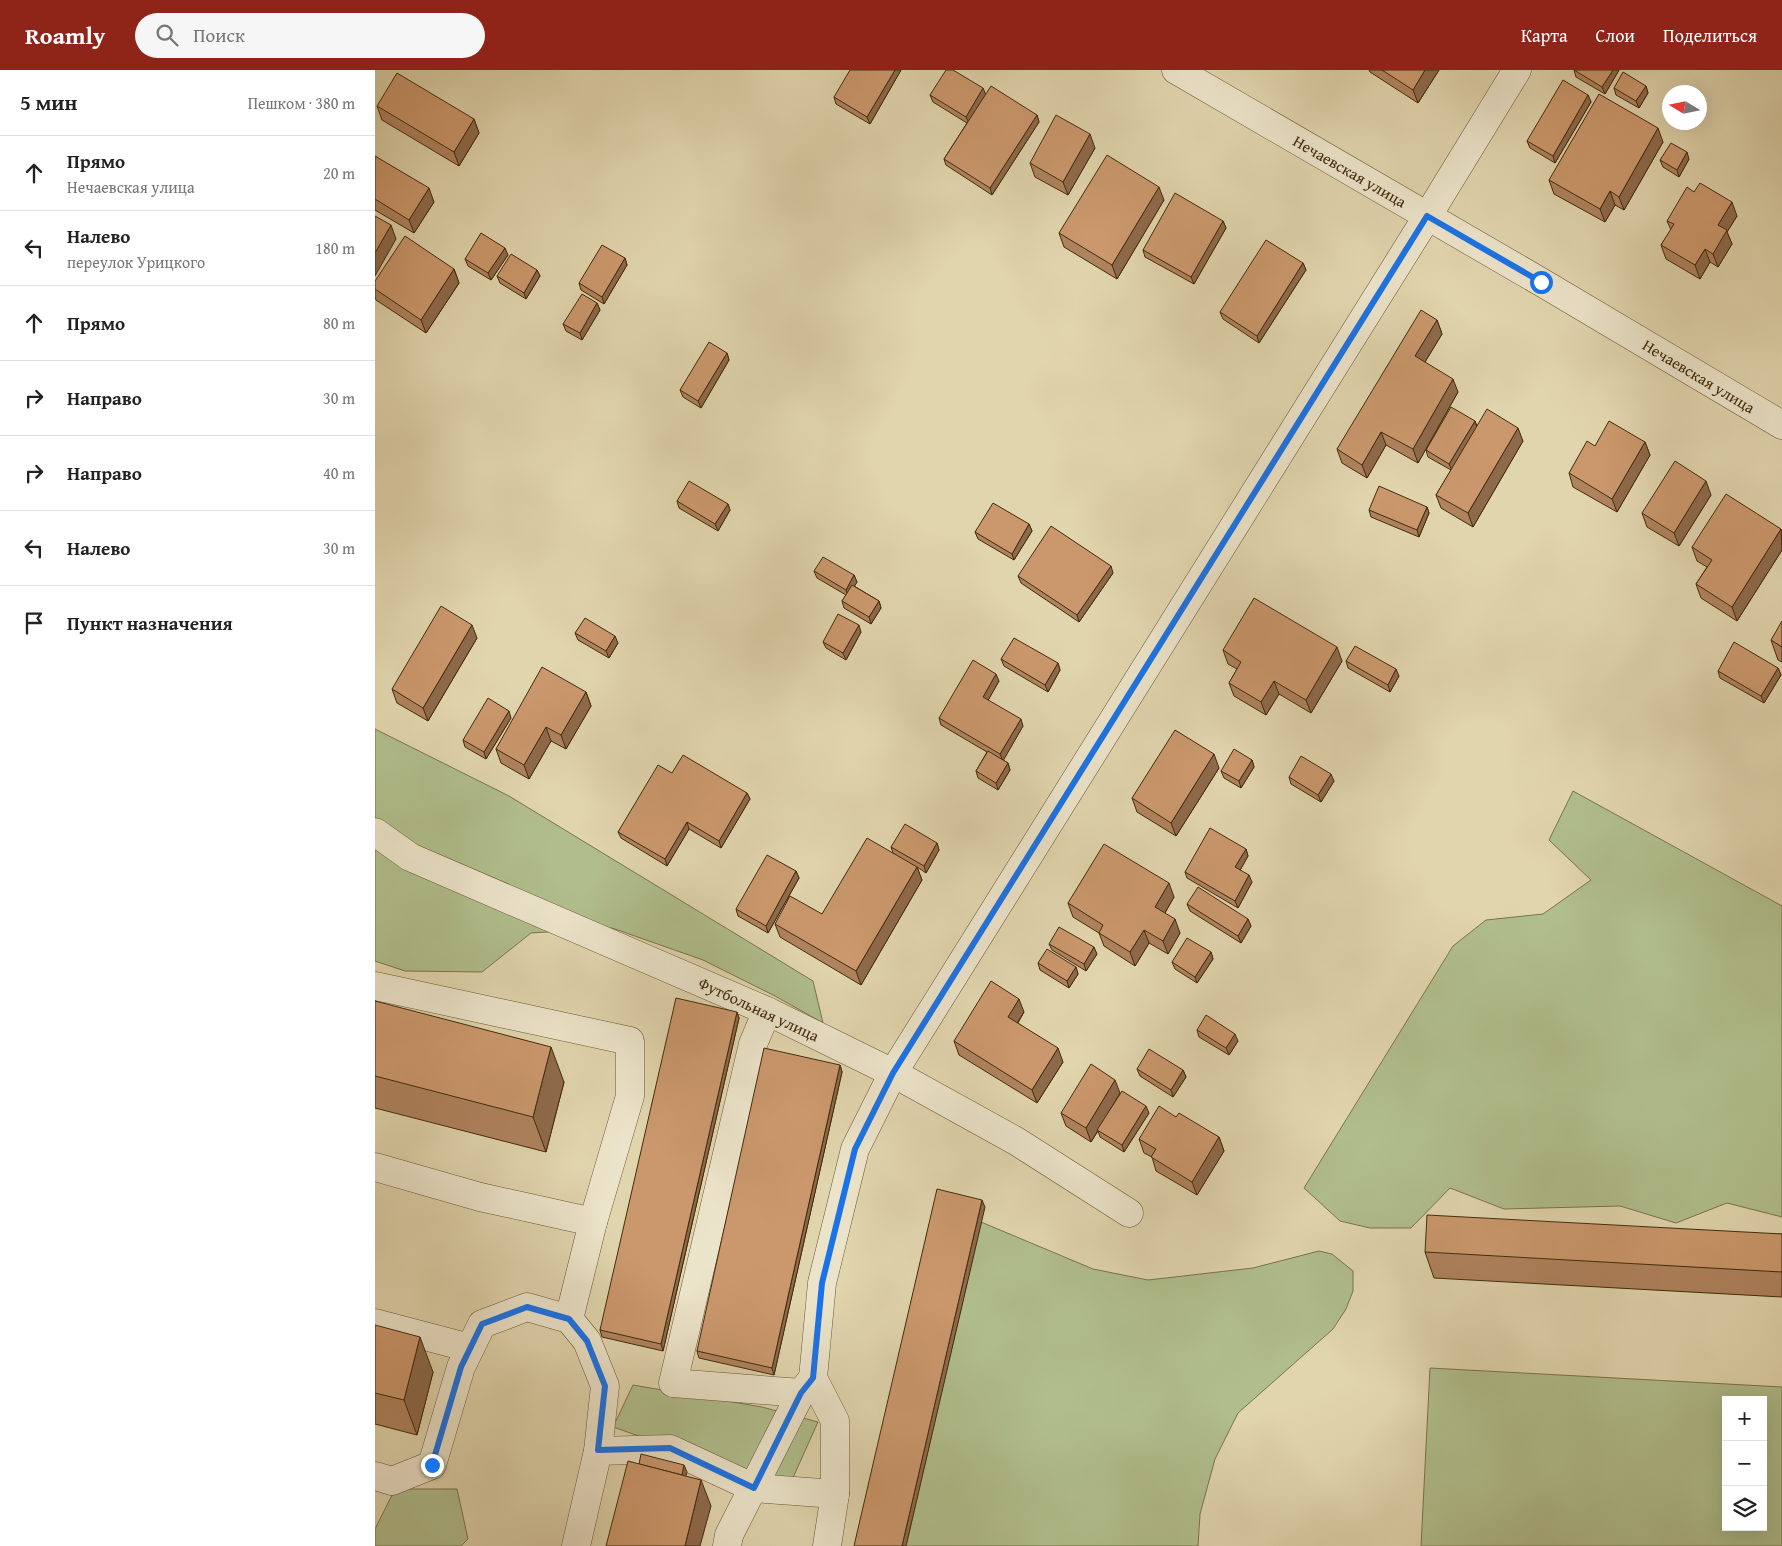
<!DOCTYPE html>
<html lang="ru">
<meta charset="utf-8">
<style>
body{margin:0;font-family:"Gentium Book Plus",serif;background:#f6f6f6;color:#222}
.controls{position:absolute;right:15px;bottom:15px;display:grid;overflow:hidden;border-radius:0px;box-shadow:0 5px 20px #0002}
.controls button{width:45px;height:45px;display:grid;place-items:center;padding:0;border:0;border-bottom:1px solid #e0e0e0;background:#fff;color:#222;font:25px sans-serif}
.compass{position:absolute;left:1287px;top:15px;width:45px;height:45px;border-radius:50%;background:#fff;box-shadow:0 5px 20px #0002;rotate:280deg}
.stop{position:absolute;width:15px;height:15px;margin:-11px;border:4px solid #1a73e8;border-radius:50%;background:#fff}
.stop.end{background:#1a73e8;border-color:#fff;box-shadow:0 1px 5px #0008}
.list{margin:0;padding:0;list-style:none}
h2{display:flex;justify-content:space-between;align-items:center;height:65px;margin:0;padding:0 20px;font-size:21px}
h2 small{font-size:16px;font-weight:400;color:#767676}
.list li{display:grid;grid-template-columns:32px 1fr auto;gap:15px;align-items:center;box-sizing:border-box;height:75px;padding:0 20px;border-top:1px solid #e0e0e0}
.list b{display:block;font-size:19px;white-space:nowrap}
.list p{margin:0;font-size:16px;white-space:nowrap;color:#767676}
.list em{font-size:16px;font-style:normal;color:#767676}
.icon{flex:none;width:28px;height:28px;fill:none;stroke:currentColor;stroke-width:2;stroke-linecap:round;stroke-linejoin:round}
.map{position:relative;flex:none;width:1407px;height:1476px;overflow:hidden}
header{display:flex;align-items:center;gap:30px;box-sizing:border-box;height:70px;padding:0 25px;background:#8f2418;color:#fff}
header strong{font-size:24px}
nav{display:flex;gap:28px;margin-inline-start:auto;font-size:18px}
.search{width:350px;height:45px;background:#f6f6f6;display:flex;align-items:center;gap:12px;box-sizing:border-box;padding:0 18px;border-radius:28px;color:#767676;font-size:19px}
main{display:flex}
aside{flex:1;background:#fff}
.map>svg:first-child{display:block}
.green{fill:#b0be8c;stroke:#79744c;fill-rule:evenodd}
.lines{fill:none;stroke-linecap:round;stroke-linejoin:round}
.minor-casing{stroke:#6a5634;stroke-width:29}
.minor{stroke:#ece4ca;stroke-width:28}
.wall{fill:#af835e;stroke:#422b0b}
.shaded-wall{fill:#8e6a4c;stroke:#422b0b}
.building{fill:#cb986d;stroke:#422b0b}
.route{stroke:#1a73e8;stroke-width:6}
.labels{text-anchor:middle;stroke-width:5;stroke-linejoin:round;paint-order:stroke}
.street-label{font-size:16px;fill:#422b0b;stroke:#ece4ca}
</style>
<header>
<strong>Roamly</strong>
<div class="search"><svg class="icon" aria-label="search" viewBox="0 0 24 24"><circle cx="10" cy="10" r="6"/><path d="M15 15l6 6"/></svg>Поиск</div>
<nav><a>Карта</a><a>Слои</a><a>Поделиться</a></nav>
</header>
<main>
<aside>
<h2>5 мин<small>Пешком · 380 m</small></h2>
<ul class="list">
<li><svg class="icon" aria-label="ahead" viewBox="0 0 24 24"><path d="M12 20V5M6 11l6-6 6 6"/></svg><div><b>Прямо</b><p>Нечаевская улица</p></div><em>20 m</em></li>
<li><svg class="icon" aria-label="left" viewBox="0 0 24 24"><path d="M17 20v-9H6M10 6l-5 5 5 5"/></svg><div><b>Налево</b><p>переулок Урицкого</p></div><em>180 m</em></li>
<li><svg class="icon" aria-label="ahead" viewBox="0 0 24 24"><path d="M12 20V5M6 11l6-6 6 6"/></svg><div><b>Прямо</b></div><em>80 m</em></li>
<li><svg class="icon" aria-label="right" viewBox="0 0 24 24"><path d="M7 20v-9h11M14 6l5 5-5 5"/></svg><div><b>Направо</b></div><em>30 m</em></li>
<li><svg class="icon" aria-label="right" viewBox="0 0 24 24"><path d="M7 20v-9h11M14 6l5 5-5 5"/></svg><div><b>Направо</b></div><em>40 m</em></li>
<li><svg class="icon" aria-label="left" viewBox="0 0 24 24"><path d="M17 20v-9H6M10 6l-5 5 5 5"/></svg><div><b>Налево</b></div><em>30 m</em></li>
<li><svg class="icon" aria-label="arrive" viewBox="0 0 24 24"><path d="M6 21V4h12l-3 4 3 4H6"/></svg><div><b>Пункт назначения</b></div></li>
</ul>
</aside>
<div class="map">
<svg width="1407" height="1476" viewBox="0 0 1407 1476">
<rect width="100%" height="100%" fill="#e1d5ae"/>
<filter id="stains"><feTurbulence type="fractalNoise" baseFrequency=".004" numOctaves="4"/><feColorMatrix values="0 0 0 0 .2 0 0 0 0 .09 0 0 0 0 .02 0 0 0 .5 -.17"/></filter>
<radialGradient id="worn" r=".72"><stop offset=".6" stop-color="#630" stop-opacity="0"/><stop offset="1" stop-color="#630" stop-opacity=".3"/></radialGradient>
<g class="green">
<polygon points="0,659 134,726 438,911 448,953 400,926 328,890 237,858 156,863 107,902 30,901 0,891"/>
<polygon points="1198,721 1407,836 1407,1147 1352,1133 1301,1153 1245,1136 1129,1139 1075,1118 1036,1158 995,1158 965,1151 929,1118 1078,876 1111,850 1168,844 1216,810 1174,770"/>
<polygon points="606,1152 718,1199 773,1210 878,1198 944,1181 957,1184 978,1201 978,1221 971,1239 958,1259 863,1343 840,1389 825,1444 823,1476 531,1476"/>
<path d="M1055,1298L1407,1317V1476H1046ZM1351,1330H1388V1457H1351Z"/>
<polygon points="258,1315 387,1337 443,1352 416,1412 344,1394 238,1357"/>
<polygon points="20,1419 82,1419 93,1469 86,1476 0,1476 0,1459"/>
</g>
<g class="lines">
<defs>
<g id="minor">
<polyline points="801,0 1166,212 1407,355"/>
<polyline points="0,762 35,787 392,941 518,1003 641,1071 754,1143"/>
<polyline points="0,916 255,971 255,1026 218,1152 105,1127 0,1097"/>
<polyline points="392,941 378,974 298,1313 426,1323 438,1308"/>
<polyline points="194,1249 218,1152"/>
<polyline points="0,1253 95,1278"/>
<polyline points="0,1406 17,1411 57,1395 86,1297 107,1254 152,1237 194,1249 212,1271 230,1316 223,1381"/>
<polyline points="201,1476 223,1381 295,1379 379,1418 460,1424"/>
<polyline points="352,1476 354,1465 426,1323"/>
<polyline points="452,1476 460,1424 460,1351 438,1308 447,1213 480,1079 518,1003 1052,147 1142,0"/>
</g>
</defs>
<use href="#minor" class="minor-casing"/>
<use href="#minor" class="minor"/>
</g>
<g class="wall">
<polygon points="526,0 495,54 461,34 459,27"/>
<polygon points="994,0 1064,0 1043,33 995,2"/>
<polygon points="1199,0 1244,0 1230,24 1201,7"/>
<polygon points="1271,16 1273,23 1264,38 1241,25 1239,18"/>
<polygon points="610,24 662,45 664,52 617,125 571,95 569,89 592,53 558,32 555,25"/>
<polygon points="1213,25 1216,32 1180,93 1155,78 1152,71"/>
<polygon points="2,36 99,49 104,63 84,96 7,50"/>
<polygon points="1288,72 1249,140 1240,135 1230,152 1179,124 1174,110"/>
<polygon points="720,78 693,125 660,107 655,93"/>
<polygon points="0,86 59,132 39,163 0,140"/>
<polygon points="1314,89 1304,107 1288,97 1285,90"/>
<polygon points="789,130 742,209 689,177 684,163"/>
<polygon points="1362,146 1352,162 1357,174 1343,197 1335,192 1325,209 1291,189 1286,175 1296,160 1292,151"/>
<polygon points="848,151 851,158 819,214 770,187 768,180"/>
<polygon points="133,185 116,210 93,196 90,189"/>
<polygon points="250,188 252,195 229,234 206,220 204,213"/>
<polygon points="928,193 931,200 884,273 848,249 845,242"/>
<polygon points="79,199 84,213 51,263 1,230 0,227 0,211"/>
<polygon points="162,200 165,206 151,229 125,213 122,206"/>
<polygon points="222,233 225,240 207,270 191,261 188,254"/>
<polygon points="1062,250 1067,264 1050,292 1083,322 1043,393 1011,375 992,408 967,393 962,379"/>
<polygon points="352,283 354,290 326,338 308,327 305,320"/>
<polygon points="1100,351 1102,356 1148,371 1098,457 1066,438 1061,425 1076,400 1053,387 1051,380"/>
<polygon points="1270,372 1275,385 1242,442 1198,417 1194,403 1220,376"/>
<polygon points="1336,425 1304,476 1272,457 1267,443"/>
<polygon points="302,431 353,434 355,440 343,461 304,438"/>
<polygon points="1052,437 1054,443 1044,467 996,447 994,440"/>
<polygon points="654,454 657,461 639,490 603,469 600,462"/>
<polygon points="1407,460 1407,480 1362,551 1326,528 1321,514 1332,497 1322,491 1317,477"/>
<polygon points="439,501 479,505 482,512 479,516 504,531 506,538 496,554 469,538 467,531 471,525 442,508"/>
<polygon points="738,503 704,552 646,513 643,506"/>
<polygon points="486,562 471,590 451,578 448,572"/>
<polygon points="200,563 243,573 234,588 203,570"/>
<polygon points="102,568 53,651 22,633 17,619"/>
<polygon points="1396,570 1407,577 1407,592 1403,590"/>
<polygon points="848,580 967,591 936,643 904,624 891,645 859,626 854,613 862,599 853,594"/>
<polygon points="626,589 683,593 685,600 673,622 629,596"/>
<polygon points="971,591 1024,606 1015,622 973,598"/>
<polygon points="1403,598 1406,605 1389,633 1345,608 1343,601"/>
<polygon points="624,611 613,630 648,656 628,690 633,693 635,700 623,720 603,708 601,701 612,682 566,655 564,648"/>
<polygon points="211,622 216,636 191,679 176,671 154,709 126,693 121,679"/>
<polygon points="136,648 111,689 90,677 88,670"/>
<polygon points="877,690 879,697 866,718 849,708 846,701"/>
<polygon points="844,698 801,766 762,742 757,728"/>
<polygon points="297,703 372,723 375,729 346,778 314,759 292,796 246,768 243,762"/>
<polygon points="914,707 959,711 946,732 916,714"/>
<polygon points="562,773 564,780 551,803 542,797 547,810 486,915 405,867 400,854 447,844 518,783 516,777"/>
<polygon points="871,779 873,786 865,800 877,812 863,838 812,808 810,802"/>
<polygon points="421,801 424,808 393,863 363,846 361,839"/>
<polygon points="799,827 790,843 805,863 793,884 774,873 760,896 729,876 724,863 698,847 693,833"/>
<polygon points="812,834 873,849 876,856 866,873 815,841"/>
<polygon points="674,874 722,884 711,901 677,880"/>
<polygon points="836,882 838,889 822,913 800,899 797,892"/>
<polygon points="663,893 701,897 703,904 694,918 665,900"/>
<polygon points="0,931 189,1012 171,1082 0,1038"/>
<polygon points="362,942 364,948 288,1281 227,1267 225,1260"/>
<polygon points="649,942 643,953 688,992 662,1033 584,985 579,971"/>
<polygon points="822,960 863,971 854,985 824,967"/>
<polygon points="465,995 467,1002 399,1305 324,1288 322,1281"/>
<polygon points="762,999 808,1000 811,1007 798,1027 765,1006"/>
<polygon points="745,1023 774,1043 749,1082 725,1067 723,1061 716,1072 691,1056 686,1043"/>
<polygon points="801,1047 844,1067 849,1081 822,1125 781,1101 777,1087 769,1083 764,1069"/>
<polygon points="1407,1164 1407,1227 1059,1208 1050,1182"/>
<polygon points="0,1255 58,1302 42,1365 0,1354"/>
</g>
<g class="shaded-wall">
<polygon points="520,0 526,0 495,54 492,47"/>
<polygon points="1050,0 1064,0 1043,33 1038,20"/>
<polygon points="1238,0 1244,0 1230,24 1227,17"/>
<polygon points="1271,16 1273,23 1264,38 1261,31"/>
<polygon points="608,18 611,25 594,53 591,47"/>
<polygon points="1213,25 1216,32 1180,93 1178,86"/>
<polygon points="662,45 664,52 617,125 615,118"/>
<polygon points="99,49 104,63 84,96 79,82"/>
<polygon points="1283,58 1288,72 1249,140 1244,127"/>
<polygon points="715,64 720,78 693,125 688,112"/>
<polygon points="1312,82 1314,89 1304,107 1302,100"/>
<polygon points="784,117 789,130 742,209 737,195"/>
<polygon points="54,118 59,132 39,163 34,150"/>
<polygon points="1235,121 1240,135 1230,152 1225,139"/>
<polygon points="1357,132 1362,146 1352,162 1357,174 1343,197 1338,184 1343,155"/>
<polygon points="848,151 851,158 819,214 816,207"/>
<polygon points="16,155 21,169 0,206 0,183"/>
<polygon points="130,178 133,185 116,210 113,203"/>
<polygon points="1330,179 1335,192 1325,209 1320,195"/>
<polygon points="250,188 252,195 229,234 227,227"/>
<polygon points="928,193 931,200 884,273 882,266"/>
<polygon points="79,199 84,213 51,263 46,250"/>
<polygon points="162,200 165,206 151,229 149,223"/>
<polygon points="222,233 225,240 207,270 205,263"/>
<polygon points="1062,250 1067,264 1045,300 1040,286"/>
<polygon points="352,283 354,290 326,338 323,331"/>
<polygon points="1078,309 1083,322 1043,393 1038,379"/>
<polygon points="1100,351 1102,358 1077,401 1074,394"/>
<polygon points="1143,358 1148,371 1098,457 1093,443"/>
<polygon points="1006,362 1011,375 992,408 987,395"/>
<polygon points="1270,372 1275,385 1242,442 1237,429"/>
<polygon points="1331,411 1336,425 1304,476 1299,463"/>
<polygon points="353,434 355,440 343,461 340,454"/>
<polygon points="1052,437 1054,443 1044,467 1042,460"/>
<polygon points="654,454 657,461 639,490 637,484"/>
<polygon points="1406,459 1407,480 1362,551 1357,537"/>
<polygon points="736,496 738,503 704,552 702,545"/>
<polygon points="479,505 482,512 473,527 471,520"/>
<polygon points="504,531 506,538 496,554 494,547"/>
<polygon points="97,555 102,568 53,651 48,638"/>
<polygon points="484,555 486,562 471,590 468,583"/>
<polygon points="240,566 243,573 234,588 231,581"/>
<polygon points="962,577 967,591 936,643 931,630"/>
<polygon points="683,593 685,600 673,622 670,615"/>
<polygon points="1403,598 1406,605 1389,633 1386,626"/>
<polygon points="1021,599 1024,606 1015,622 1013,615"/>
<polygon points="621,604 624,611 611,634 608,627"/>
<polygon points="899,611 904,624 891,645 886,632"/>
<polygon points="211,622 216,636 191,679 186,665"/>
<polygon points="134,641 136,648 111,689 109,682"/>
<polygon points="646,649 648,656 628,691 625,684"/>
<polygon points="171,657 176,671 154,709 149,695"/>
<polygon points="839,684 844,698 801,766 796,753"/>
<polygon points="877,690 879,697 866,718 864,711"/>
<polygon points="633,693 635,700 623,720 621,713"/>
<polygon points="956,704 959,711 946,732 943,725"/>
<polygon points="372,723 375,729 346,778 344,771"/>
<polygon points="312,752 314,759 292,796 290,789"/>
<polygon points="562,773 564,780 551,803 549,796"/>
<polygon points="871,779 873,786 863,804 860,797"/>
<polygon points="542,797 547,810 486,915 481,901"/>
<polygon points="421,801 424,808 393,863 391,856"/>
<polygon points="874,805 877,812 863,838 860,831"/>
<polygon points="794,813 799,827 785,851 780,837"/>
<polygon points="800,849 805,863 793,884 788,871"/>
<polygon points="873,849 876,856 866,873 863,866"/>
<polygon points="769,860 774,873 760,896 755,882"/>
<polygon points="719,877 722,884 711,901 709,894"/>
<polygon points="836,882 838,889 822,913 820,907"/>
<polygon points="701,897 703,904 694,918 692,911"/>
<polygon points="644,929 649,942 638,960 633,947"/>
<polygon points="362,942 364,948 288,1281 286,1274"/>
<polygon points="860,964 863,971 854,985 851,978"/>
<polygon points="176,977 189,1012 171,1082 158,1047"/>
<polygon points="683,978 688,992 662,1033 657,1020"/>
<polygon points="465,995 467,1002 399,1305 397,1298"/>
<polygon points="808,1000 811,1007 798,1027 796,1020"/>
<polygon points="740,1010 745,1023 716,1072 711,1058"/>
<polygon points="771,1036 774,1043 749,1082 747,1075"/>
<polygon points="844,1067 849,1081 822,1125 817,1112"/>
<polygon points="607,1130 610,1137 531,1476 527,1476"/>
<polygon points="45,1267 58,1302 42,1365 29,1330"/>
<polygon points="309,1395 312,1402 305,1428 303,1421"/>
<polygon points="326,1410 336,1436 325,1476 310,1476"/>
</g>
<g class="building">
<polygon points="475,0 520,0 492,47 459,27"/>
<polygon points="571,0 578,0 608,18 591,47 555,25"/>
<polygon points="1007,0 1050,0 1038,20"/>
<polygon points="1199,0 1238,0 1227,17"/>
<polygon points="1248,2 1271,16 1261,31 1239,18"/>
<polygon points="22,3 99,49 79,82 2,36"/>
<polygon points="1188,10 1213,25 1178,86 1152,71"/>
<polygon points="616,16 662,45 615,118 569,89"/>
<polygon points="1224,24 1283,58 1244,127 1235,121 1225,139 1174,110"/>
<polygon points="681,45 715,64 688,112 655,93"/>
<polygon points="1296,73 1312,82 1302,100 1285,90"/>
<polygon points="732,85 784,117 737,195 684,163"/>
<polygon points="0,86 54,118 34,150 0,129"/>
<polygon points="1325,113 1357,132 1343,155 1352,160 1338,184 1330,179 1320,195 1286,175 1299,154 1292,151 1312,117 1319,122"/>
<polygon points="800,123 848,151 816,207 768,180"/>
<polygon points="0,146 16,155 0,183"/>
<polygon points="106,163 130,178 113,203 90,189"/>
<polygon points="30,166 79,199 46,250 0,219 0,211"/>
<polygon points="891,170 928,193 882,266 845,242"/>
<polygon points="227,175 250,188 227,227 204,213"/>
<polygon points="136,184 162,200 149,223 122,206"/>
<polygon points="207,224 222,233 205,263 188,254"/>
<polygon points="1046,240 1062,250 1040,286 1078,309 1038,379 1006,362 987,395 962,379"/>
<polygon points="334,272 352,283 323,331 305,320"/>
<polygon points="1076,337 1100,351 1074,394 1051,380"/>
<polygon points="1112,339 1143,358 1093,443 1061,425"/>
<polygon points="1234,351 1270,372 1237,429 1194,403 1212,371 1220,376"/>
<polygon points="1300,391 1331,411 1299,463 1267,443"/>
<polygon points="314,411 353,434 340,454 302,431"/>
<polygon points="1004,416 1052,437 1042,460 994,440"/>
<polygon points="1351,424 1406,459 1357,537 1321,514 1337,490 1317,477"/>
<polygon points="618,433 654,454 637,484 600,462"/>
<polygon points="676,456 736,496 702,545 643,506"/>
<polygon points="448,487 479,505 471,520 439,501"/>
<polygon points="477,515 504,531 494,547 467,531"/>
<polygon points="879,528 962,577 931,630 899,611 886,632 854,613 866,592 848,580"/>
<polygon points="66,536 97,555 48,638 17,619"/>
<polygon points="463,544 484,555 468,583 448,572"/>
<polygon points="210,548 240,566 231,581 200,563"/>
<polygon points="1407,551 1407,577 1396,570"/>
<polygon points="639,568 683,593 670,615 626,589"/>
<polygon points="1359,572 1403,598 1386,626 1343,601"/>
<polygon points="980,576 1021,599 1013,615 971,591"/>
<polygon points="598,590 621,604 608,627 646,649 625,684 564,648"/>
<polygon points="167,597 211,622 186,665 171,657 149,695 121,679"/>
<polygon points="113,628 134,641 109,682 88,670"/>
<polygon points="800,660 839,684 796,753 757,728"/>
<polygon points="859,679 877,690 864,711 846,701"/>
<polygon points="613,681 633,693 621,713 601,701"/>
<polygon points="308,685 372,723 344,771 312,752 290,789 243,762 283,695 297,703"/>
<polygon points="926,686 956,704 943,725 914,707"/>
<polygon points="530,754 562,773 549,796 516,777"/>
<polygon points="835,758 871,779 860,797 874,805 860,831 810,802"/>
<polygon points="492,768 542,797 481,901 400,854 415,826 447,844"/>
<polygon points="729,774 794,813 780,837 800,849 788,871 769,860 755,882 724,863 728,855 693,833"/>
<polygon points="392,785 421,801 391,856 361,839"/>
<polygon points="823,817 873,849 863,866 812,834"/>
<polygon points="684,857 719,877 709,894 674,874"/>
<polygon points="812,868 836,882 820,907 797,892"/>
<polygon points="672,879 701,897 692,911 663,893"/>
<polygon points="616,911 644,929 633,947 683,978 657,1020 579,971"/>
<polygon points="301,928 362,942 286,1274 225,1260"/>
<polygon points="0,931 176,977 158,1047 0,1006"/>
<polygon points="831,945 860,964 851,978 822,960"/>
<polygon points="389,978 465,995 397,1298 322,1281"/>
<polygon points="774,979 808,1000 796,1020 762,999"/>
<polygon points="716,994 740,1010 711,1058 686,1043"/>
<polygon points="747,1021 771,1036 747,1075 722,1060"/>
<polygon points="784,1036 801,1047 804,1043 844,1067 817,1112 776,1087 781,1079 764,1069"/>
<polygon points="562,1119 607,1130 527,1476 479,1476"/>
<polygon points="1052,1145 1407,1164 1407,1202 1050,1182"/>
<polygon points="0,1255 45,1267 29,1330 0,1323"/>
<polygon points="266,1384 309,1395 307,1405 264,1394"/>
<polygon points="253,1391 326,1410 310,1476 231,1476"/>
</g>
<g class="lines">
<polyline class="route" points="57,1395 86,1297 107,1254 152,1237 194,1249 212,1271 230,1316 223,1380 295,1378 379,1418 426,1323 438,1308 447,1213 480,1079 518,1003 1052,146 1166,212"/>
</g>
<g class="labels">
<g class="street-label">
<text transform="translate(975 101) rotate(30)" y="6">Нечаевская улица</text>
<text transform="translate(1324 306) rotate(31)" y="6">Нечаевская улица</text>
<text transform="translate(384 939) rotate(25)" y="6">Футбольная улица</text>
</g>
</g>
<rect width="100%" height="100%" filter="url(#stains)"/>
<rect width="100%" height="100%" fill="url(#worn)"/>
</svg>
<div class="controls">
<button>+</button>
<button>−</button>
<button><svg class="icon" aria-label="layers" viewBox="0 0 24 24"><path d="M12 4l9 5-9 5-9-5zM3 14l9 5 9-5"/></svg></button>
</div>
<svg class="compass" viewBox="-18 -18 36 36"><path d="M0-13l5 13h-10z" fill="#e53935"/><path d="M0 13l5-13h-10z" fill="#767676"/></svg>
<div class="stop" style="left:1166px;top:212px"></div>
<div class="stop end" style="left:57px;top:1395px"></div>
</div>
</main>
